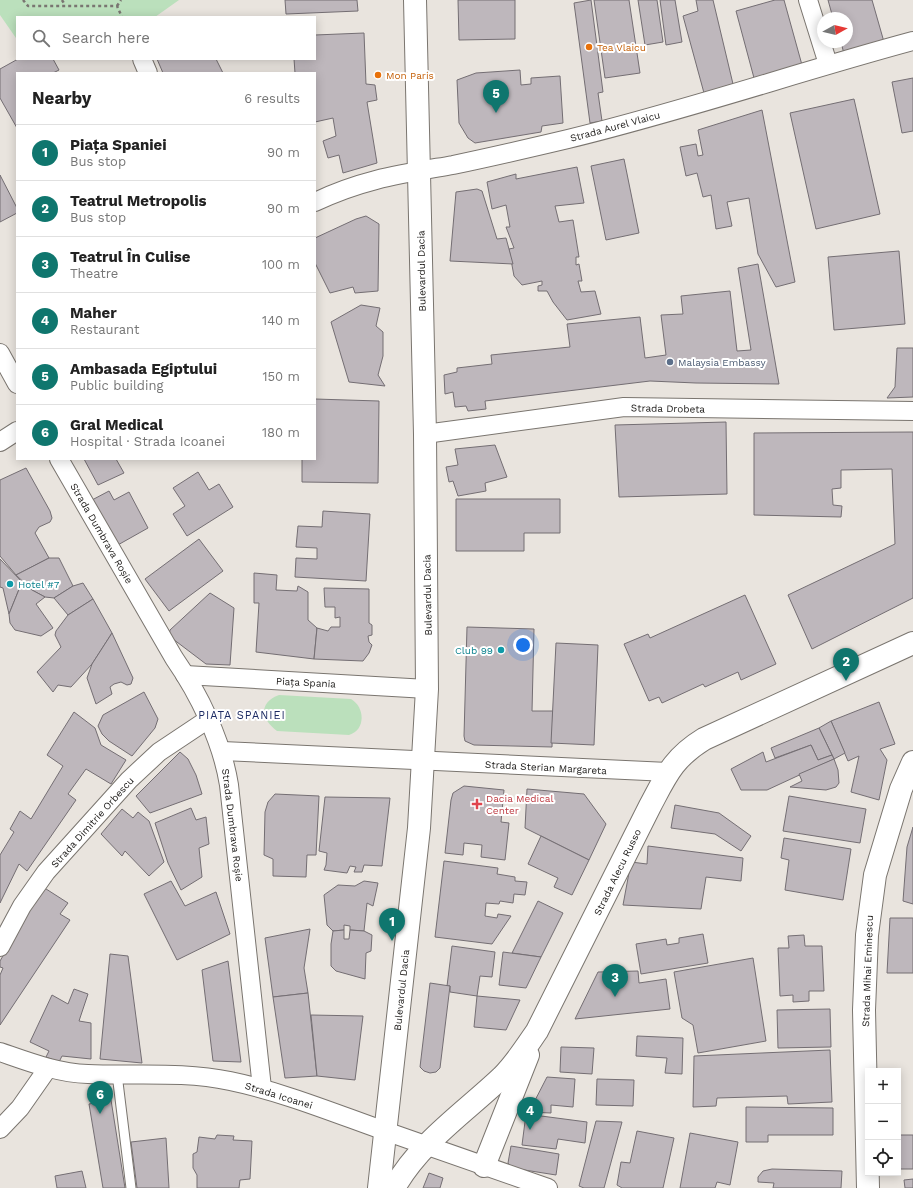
<!DOCTYPE html>
<meta charset="utf-8">
<style>
body{margin:0;font-family:"Work Sans",sans-serif;background:#f2f2f2;color:#222}
.controls{position:absolute;right:12px;bottom:12px;display:grid;overflow:hidden;border-radius:0px;box-shadow:0 2px 10px #0003}
.controls button{width:36px;height:36px;display:grid;place-items:center;padding:0;border:0;border-bottom:1px solid #e0e0e0;background:#fff;color:#222;font:20px sans-serif}
.compass{position:absolute;left:817px;top:12px;width:36px;height:36px;border-radius:50%;background:#fff;box-shadow:0 2px 10px #0003;rotate:82deg}
.you{position:absolute;left:523px;top:645px;width:14px;height:14px;margin:-10px;border:3px solid #fff;border-radius:50%;background:#1a73e8;box-shadow:0 0 0 6px #1a73e833}
.badge{display:grid;place-items:center;width:26px;height:26px;border-radius:50%;background:#0f766e;color:#fff;font-size:13px;font-weight:700}
.pin{position:absolute;translate:-50% -33px;filter:drop-shadow(0 1px 2px #0008)}
.pin::after{content:'';position:absolute;top:21px;width:14px;height:12px;background:inherit;clip-path:polygon(0 0,100% 0,50% 100%)}
.list{margin:0;padding:0;list-style:none}
h2{display:flex;justify-content:space-between;align-items:center;height:52px;margin:0;padding:0 16px;font-size:17px}
h2 small{font-size:13px;font-weight:400;color:#767676}
.list li{display:grid;grid-template-columns:26px 1fr auto;gap:12px;align-items:center;box-sizing:border-box;height:56px;padding:0 16px;border-top:1px solid #e0e0e0}
.list b{display:block;font-size:15px;white-space:nowrap}
.list p{margin:0;font-size:13px;white-space:nowrap;color:#767676}
.list em{font-size:13px;font-style:normal;color:#767676}
.icon{flex:none;width:22px;height:22px;fill:none;stroke:currentColor;stroke-width:2;stroke-linecap:round;stroke-linejoin:round}
.map{position:relative;flex:none;width:913px;height:1188px;overflow:hidden}
.search{position:absolute;background:#fff;box-shadow:0 2px 10px #0003;left:16px;top:16px;width:300px;height:44px;display:flex;align-items:center;gap:10px;box-sizing:border-box;padding:0 14px;border-radius:0px;color:#767676;font-size:15px}
.panel{position:absolute;background:#fff;box-shadow:0 2px 10px #0003;left:16px;top:72px;width:300px;height:388px;border-radius:0px}
.map>svg:first-child{display:block}
.green{fill:#bbe0bc}
.building{fill:#beb7bc;stroke:#746e73}
.lines{fill:none;stroke-linecap:round;stroke-linejoin:round}
.lane-casing{stroke:#7a756f;stroke-width:11}
.street-casing{stroke:#7a756f;stroke-width:20}
.secondary-casing{stroke:#7a756f;stroke-width:24}
.path{stroke:#797571;stroke-width:2.5;stroke-dasharray:3 3;stroke-linecap:butt}
.lane{stroke:#fff;stroke-width:9}
.street{stroke:#fff;stroke-width:18}
.secondary{stroke:#fff;stroke-width:22}
.food-dot{fill:#e8710a;stroke:#fff;stroke-width:1.5}
.service-dot{fill:#5c6f8a;stroke:#fff;stroke-width:1.5}
.culture-dot{fill:#0f9aa8;stroke:#fff;stroke-width:1.5}
.health-dot{fill:#e0444e;stroke:#fff;stroke-width:1.5}
.labels{text-anchor:middle;stroke-width:4;stroke-linejoin:round;paint-order:stroke}
.food-label{font-size:10px;fill:#c56008;stroke:#fff;text-anchor:start}
.street-label{font-size:10px;fill:#1b1917;stroke:#fff}
.service-label{font-size:10px;fill:#4e5e75;stroke:#fff;text-anchor:start}
.culture-label{font-size:10px;fill:#0d838f;stroke:#fff;text-anchor:start}
.health-label{font-size:10px;fill:#be3a42;stroke:#fff;text-anchor:start}
.neighbourhood-label{font-size:11px;letter-spacing:1px;fill:#1d2b63;stroke:#fff}
</style>
<div class="map">
<svg width="913" height="1188" viewBox="0 0 913 1188">
<rect width="100%" height="100%" fill="#e9e4de"/>
<g class="green">
<polygon points="0,0 179,0 155,17 17,17 16,38 0,15"/>
<path d="M279,695L351,699C365,707 366,730 349,735L277,731C261,719 258,703 279,695Z"/>
</g>
<g class="building">
<polygon points="285,0 357,0 358,11 286,14"/>
<polygon points="458,0 515,0 515,39 459,40"/>
<polygon points="591,0 603,92 598,93 602,121 590,123 574,3"/>
<polygon points="594,0 629,0 640,73 605,78"/>
<polygon points="638,0 657,0 663,42 645,45"/>
<polygon points="660,0 675,0 682,42 666,45"/>
<polygon points="696,0 713,0 733,84 704,93 683,16 698,11"/>
<polygon points="775,0 784,0 802,65 754,78 736,11"/>
<polygon points="828,0 872,0 884,42 844,54 841,42 847,42 847,18 833,18"/>
<polygon points="364,33 366,84 375,85 377,100 367,102 377,163 343,173 339,155 328,158 323,141 336,136 333,118 315,122 315,73 295,73 294,59 315,59 315,35"/>
<polygon points="18,59 53,59 59,70 53,73 17,73 17,128 0,98 0,69"/>
<polygon points="157,59 216,59 223,73 163,73"/>
<polygon points="520,70 521,85 531,84 531,78 560,76 563,123 542,126 541,132 475,143 468,138 459,123 457,80 476,73"/>
<polygon points="913,78 913,131 902,133 892,82"/>
<polygon points="854,99 880,214 816,229 790,113"/>
<polygon points="762,110 795,282 776,287 758,254 749,198 727,202 732,226 716,229 711,195 703,197 697,173 686,176 680,147 696,144 698,156 703,155 698,130"/>
<polygon points="624,159 639,233 606,240 591,166"/>
<polygon points="577,167 584,203 555,206 559,222 573,220 579,257 576,257 576,265 579,264 582,281 578,281 581,292 595,291 601,314 567,320 553,302 547,291 538,291 538,286 542,285 542,281 522,285 514,276 509,249 514,248 506,227 510,227 506,205 492,209 487,182 516,174 516,179"/>
<polygon points="0,175 17,208 17,213 0,222"/>
<polygon points="477,189 482,191 497,239 506,238 513,264 450,261 456,192"/>
<polygon points="366,216 379,224 378,291 355,293 353,287 330,293 315,263 315,238 356,219"/>
<polygon points="899,251 905,324 834,330 828,257"/>
<polygon points="758,264 779,384 696,383 650,381 485,401 486,409 468,411 466,406 455,407 453,392 445,394 444,375 457,372 457,368 492,364 491,355 570,347 567,324 640,317 645,358 666,355 661,315 683,314 681,296 730,291 737,351 751,350 738,268"/>
<polygon points="361,305 380,308 376,326 383,332 383,356 378,375 385,386 349,382 331,322"/>
<polygon points="897,348 913,348 913,397 887,398 895,387"/>
<polygon points="315,399 379,401 378,483 302,482 302,459 315,459"/>
<polygon points="726,422 727,494 619,497 615,425"/>
<polygon points="913,432 913,598 812,649 788,595 895,544 892,469 841,470 841,488 832,489 833,505 842,506 841,517 754,515 754,433"/>
<polygon points="495,445 507,477 485,483 486,491 458,496 453,481 449,482 446,467 458,465 455,449"/>
<polygon points="84,459 116,459 124,473 98,485"/>
<polygon points="26,468 50,511 52,518 50,522 39,527 35,533 49,558 16,575 0,556 0,480"/>
<polygon points="198,472 209,490 219,484 233,507 187,536 173,514 185,506 173,488"/>
<polygon points="109,491 114,500 129,492 148,528 116,546 92,500"/>
<polygon points="456,499 560,499 560,533 524,533 524,551 456,551"/>
<polygon points="323,511 370,514 366,581 295,577 296,558 317,559 317,548 296,547 298,526 322,527"/>
<polygon points="199,539 223,571 169,611 145,579"/>
<polygon points="49,558 59,558 73,586 54,598 45,597 32,590 16,575"/>
<polygon points="0,559 22,582 9,614 3,588 0,587"/>
<polygon points="254,573 277,575 276,590 297,591 298,586 308,592 308,620 317,628 314,659 256,652 259,603 254,603"/>
<polygon points="22,582 32,590 45,597 36,604 53,628 41,636 15,630 10,623 9,614"/>
<polygon points="83,583 93,599 68,615 54,598 73,586"/>
<polygon points="324,588 369,589 369,623 372,625 372,635 368,636 369,642 372,645 369,653 363,661 314,659 317,628 328,631 331,627 340,627 340,617 335,618 335,607 325,607"/>
<polygon points="210,593 234,608 230,665 206,664 169,636 170,630"/>
<polygon points="745,595 776,664 741,680 738,672 705,687 703,684 662,703 659,697 649,701 624,644 648,634 650,638"/>
<polygon points="93,599 112,633 92,664 71,687 58,685 53,692 37,672 61,647 55,635 56,631 68,615"/>
<polygon points="467,627 534,629 532,711 553,711 552,747 474,745 465,741 464,736"/>
<polygon points="112,633 133,678 131,684 127,685 121,682 114,684 110,687 112,694 96,704 87,678 92,664"/>
<polygon points="556,643 598,645 594,745 551,743"/>
<polygon points="144,692 158,719 155,728 132,756 109,741 102,734 98,726 103,715"/>
<polygon points="879,702 895,744 880,749 887,760 879,800 851,792 859,756 848,761 831,721"/>
<polygon points="74,712 95,728 101,745 126,760 111,784 86,769 68,794 76,800 27,871 19,864 0,903 0,855 14,832 10,829 20,811 31,819 63,766 47,755"/>
<polygon points="831,721 845,753 834,759 819,728"/>
<polygon points="819,728 832,755 818,760 811,745 775,758 771,748"/>
<polygon points="811,745 818,760 832,755 834,759 767,790 741,790 731,769 763,752 766,762"/>
<polygon points="180,752 188,759 196,775 202,794 150,813 136,796"/>
<polygon points="834,759 838,770 839,783 836,787 826,790 790,787 802,781 799,774"/>
<polygon points="464,786 504,790 501,822 509,823 505,860 481,857 482,845 464,843 463,855 445,853 451,800 453,793"/>
<polygon points="527,789 584,794 606,824 589,860 525,828"/>
<polygon points="275,794 319,796 316,855 307,855 306,877 273,876 273,859 264,855 265,812 268,802"/>
<polygon points="789,796 866,809 860,843 783,831"/>
<polygon points="325,797 390,798 382,866 364,865 362,872 354,872 356,867 350,866 347,873 324,870 326,865 327,853 319,851"/>
<polygon points="675,805 719,813 751,836 741,851 715,834 671,828"/>
<polygon points="191,808 196,820 206,817 209,844 199,848 202,877 181,890 168,863 155,823"/>
<polygon points="122,809 133,818 138,812 149,821 164,862 149,876 125,851 122,856 101,834"/>
<polygon points="913,827 913,904 903,901 907,847"/>
<polygon points="541,836 589,860 572,895 554,887 558,878 528,864"/>
<polygon points="784,838 851,849 843,900 785,890 789,860 781,858"/>
<polygon points="648,846 743,858 741,881 706,877 701,909 623,905 631,862 647,864"/>
<polygon points="444,861 498,868 497,874 515,877 515,881 527,882 525,895 514,894 513,903 500,901 499,904 486,903 485,916 497,918 498,914 511,916 492,944 435,937"/>
<polygon points="171,881 185,906 216,892 230,934 177,960 144,894"/>
<polygon points="364,881 378,883 373,906 367,903 364,931 350,930 350,926 344,925 344,930 333,931 327,925 324,895 338,885 355,886"/>
<polygon points="43,887 68,903 60,914 70,920 0,1025 0,975 3,968 0,967 0,961"/>
<polygon points="538,901 563,913 541,957 512,953"/>
<polygon points="890,918 913,918 913,973 887,973"/>
<polygon points="310,929 304,968 308,993 273,997 265,938"/>
<polygon points="344,930 344,939 349,939 350,930 364,931 372,935 371,951 366,953 365,979 336,971 331,966 331,944 333,931"/>
<polygon points="703,934 708,963 641,974 636,944 666,939 667,945 679,943 679,938"/>
<polygon points="804,935 805,946 822,946 824,991 809,991 809,1001 793,1002 793,995 780,996 778,948 789,948 788,936"/>
<polygon points="452,946 495,952 492,977 480,976 477,996 450,992 450,986 447,986"/>
<polygon points="503,952 541,957 526,988 499,985"/>
<polygon points="110,954 128,956 142,1063 100,1059"/>
<polygon points="753,958 766,1041 698,1053 693,1025 682,1018 674,972"/>
<polygon points="228,961 241,1062 213,1061 202,970"/>
<polygon points="638,971 639,983 666,979 670,1009 575,1019 598,972"/>
<polygon points="430,983 450,986 440,1068 436,1072 430,1073 424,1071 420,1067"/>
<polygon points="74,989 88,994 79,1021 91,1023 91,1059 62,1056 59,1062 46,1057 49,1051 30,1042 52,995 68,1004"/>
<polygon points="308,993 317,1076 285,1078 273,997"/>
<polygon points="477,996 520,1000 506,1030 474,1027"/>
<polygon points="830,1009 831,1047 778,1048 777,1010"/>
<polygon points="311,1015 363,1016 355,1080 317,1076"/>
<polygon points="637,1036 683,1038 682,1074 665,1073 667,1058 636,1056"/>
<polygon points="561,1047 594,1048 592,1074 560,1072"/>
<polygon points="830,1050 832,1102 788,1104 787,1096 717,1098 716,1106 693,1107 694,1056"/>
<polygon points="547,1077 575,1079 573,1107 551,1105 551,1113 529,1112"/>
<polygon points="597,1079 634,1080 633,1106 596,1105"/>
<polygon points="111,1100 125,1188 103,1188 89,1104"/>
<polygon points="746,1107 833,1108 833,1135 768,1135 768,1142 746,1142"/>
<polygon points="526,1114 587,1122 585,1143 558,1139 556,1149 522,1145"/>
<polygon points="596,1121 622,1122 604,1188 584,1188 579,1186"/>
<polygon points="637,1131 674,1138 663,1188 622,1188 617,1185 621,1162 630,1163"/>
<polygon points="690,1133 738,1142 730,1185 717,1182 715,1188 680,1188"/>
<polygon points="217,1135 234,1136 233,1140 252,1141 250,1179 240,1180 239,1188 197,1188 197,1175 193,1168 193,1154 197,1152 199,1137 215,1139"/>
<rect x="898" y="1135" width="15" height="34"/>
<polygon points="166,1138 169,1188 137,1188 131,1142"/>
<polygon points="511,1146 559,1154 556,1175 512,1168 508,1163"/>
<polygon points="772,1169 842,1171 841,1188 773,1188 774,1183 758,1182 758,1177 763,1171"/>
<polygon points="82,1171 86,1188 57,1188 55,1176"/>
<polygon points="429,1173 443,1178 440,1188 423,1188"/>
<polygon points="913,1179 913,1188 905,1188 904,1180"/>
</g>
<g class="lines">
<defs>
<polyline id="lane" points="117,1074 131,1188"/>
<g id="street">
<polyline points="808,0 828,64"/>
<polyline points="142,59 148,73"/>
<path d="M315,202C363,179 402,174 453,165C491,157 530,148 568,139C684,111 798,72 913,41"/>
<polyline points="0,353 17,384"/>
<polyline points="425,434 624,407 913,411"/>
<polyline points="0,442 17,431"/>
<path d="M59,459L174,658C199,694 222,741 229,785L262,1088"/>
<polyline points="185,675 427,689"/>
<polyline points="222,751 668,772"/>
<polyline points="0,947 22,906 46,872 129,780 159,752 207,720"/>
<path d="M0,1052C29,1062 57,1073 88,1074C135,1076 183,1071 230,1081C283,1092 334,1113 385,1131C440,1150 494,1169 548,1188"/>
<polyline points="0,1129 20,1108 48,1068"/>
</g>
<g id="secondary">
<polyline points="484,1166 528,1055"/>
<polyline points="379,1188 419,828 427,689 425,434 415,0"/>
<path d="M394,1188C420,1142 464,1113 502,1077C516,1063 526,1047 537,1031L650,806C666,776 673,758 704,739L913,643"/>
<polyline points="868,1188 864,1010 867,935 875,875 901,789 913,762"/>
</g>
</defs>
<use href="#lane" class="lane-casing"/>
<use href="#street" class="street-casing"/>
<use href="#secondary" class="secondary-casing"/>
<g class="path">
<polyline points="23,0 28,6 117,6 122,17"/>
<polyline points="62,0 65,5"/>
<polyline points="117,6 121,0"/>
</g>
<use href="#lane" class="lane"/>
<use href="#street" class="street"/>
<use href="#secondary" class="secondary"/>
</g>
<g class="food-dot">
<circle cx="589" cy="47" r="4"/>
<circle cx="378" cy="75" r="4"/>
</g>
<circle class="service-dot" cx="670" cy="362" r="4"/>
<g class="culture-dot">
<circle cx="10" cy="584" r="4"/>
<circle cx="501" cy="650" r="4"/>
</g>
<path class="health-dot" d="M475 798h4v4h4v4h-4v4h-4v-4h-4v-4h4z"/>
<g class="labels">
<g class="food-label">
<text x="597" y="51">Tea Vlaicu</text>
<text x="386" y="79">Mon Paris</text>
</g>
<g class="street-label">
<text transform="translate(615 126) rotate(-15)" y="4">Strada Aurel Vlaicu</text>
<text transform="translate(421 271) rotate(-91)" y="4">Bulevardul Dacia</text>
<text transform="translate(668 408) rotate(1)" y="4">Strada Drobeta</text>
<text transform="translate(102 533) rotate(60)" y="4">Strada Dumbrava Roșie</text>
<text transform="translate(427 595) rotate(-91)" y="4">Bulevardul Dacia</text>
<text transform="translate(306 682) rotate(3)" y="4">Piața Spania</text>
<text transform="translate(546 767) rotate(3)" y="4">Strada Sterian Margareta</text>
<text transform="translate(92 822) rotate(-48)" y="4">Strada Dimitrie Orbescu</text>
<text transform="translate(233 825) rotate(83)" y="4">Strada Dumbrava Roșie</text>
<text transform="translate(617 872) rotate(-64)" y="4">Strada Alecu Russo</text>
<text transform="translate(867 971) rotate(-88)" y="4">Strada Mihai Eminescu</text>
<text transform="translate(401 990) rotate(-84)" y="4">Bulevardul Dacia</text>
<text transform="translate(279 1095) rotate(17)" y="4">Strada Icoanei</text>
</g>
<g class="service-label">
<text x="678" y="366">Malaysia Embassy</text>
</g>
<g class="culture-label">
<text x="18" y="588">Hotel #7</text>
<text x="493" y="654" text-anchor="end">Club 99</text>
</g>
<g class="health-label">
<text x="486" y="802">Dacia Medical<tspan x="486" dy="12">Center</tspan></text>
</g>
<g class="neighbourhood-label">
<text x="242" y="719">PIAȚA SPANIEI</text>
</g>
</g>
</svg>
<div class="controls">
<button>+</button>
<button>−</button>
<button><svg class="icon" aria-label="locate" viewBox="0 0 24 24"><circle cx="12" cy="12" r="6"/><path d="M12 2v4M12 18v4M2 12h4M18 12h4"/></svg></button>
</div>
<svg class="compass" viewBox="-18 -18 36 36"><path d="M0-13l5 13h-10z" fill="#e53935"/><path d="M0 13l5-13h-10z" fill="#767676"/></svg>
<div class="you"></div>
<div class="pin badge" style="left:392px;top:941px">1</div>
<div class="pin badge" style="left:846px;top:681px">2</div>
<div class="pin badge" style="left:615px;top:997px">3</div>
<div class="pin badge" style="left:530px;top:1130px">4</div>
<div class="pin badge" style="left:496px;top:113px">5</div>
<div class="pin badge" style="left:100px;top:1114px">6</div>
<div class="search"><svg class="icon" aria-label="search" viewBox="0 0 24 24"><circle cx="10" cy="10" r="6"/><path d="M15 15l6 6"/></svg>Search here</div>
<section class="panel">
<h2>Nearby<small>6 results</small></h2>
<ul class="list">
<li><span class="badge">1</span><div><b>Piața Spaniei</b><p>Bus stop</p></div><em>90 m</em></li>
<li><span class="badge">2</span><div><b>Teatrul Metropolis</b><p>Bus stop</p></div><em>90 m</em></li>
<li><span class="badge">3</span><div><b>Teatrul În Culise</b><p>Theatre</p></div><em>100 m</em></li>
<li><span class="badge">4</span><div><b>Maher</b><p>Restaurant</p></div><em>140 m</em></li>
<li><span class="badge">5</span><div><b>Ambasada Egiptului</b><p>Public building</p></div><em>150 m</em></li>
<li><span class="badge">6</span><div><b>Gral Medical</b><p>Hospital · Strada Icoanei</p></div><em>180 m</em></li>
</ul>
</section>
</div>
